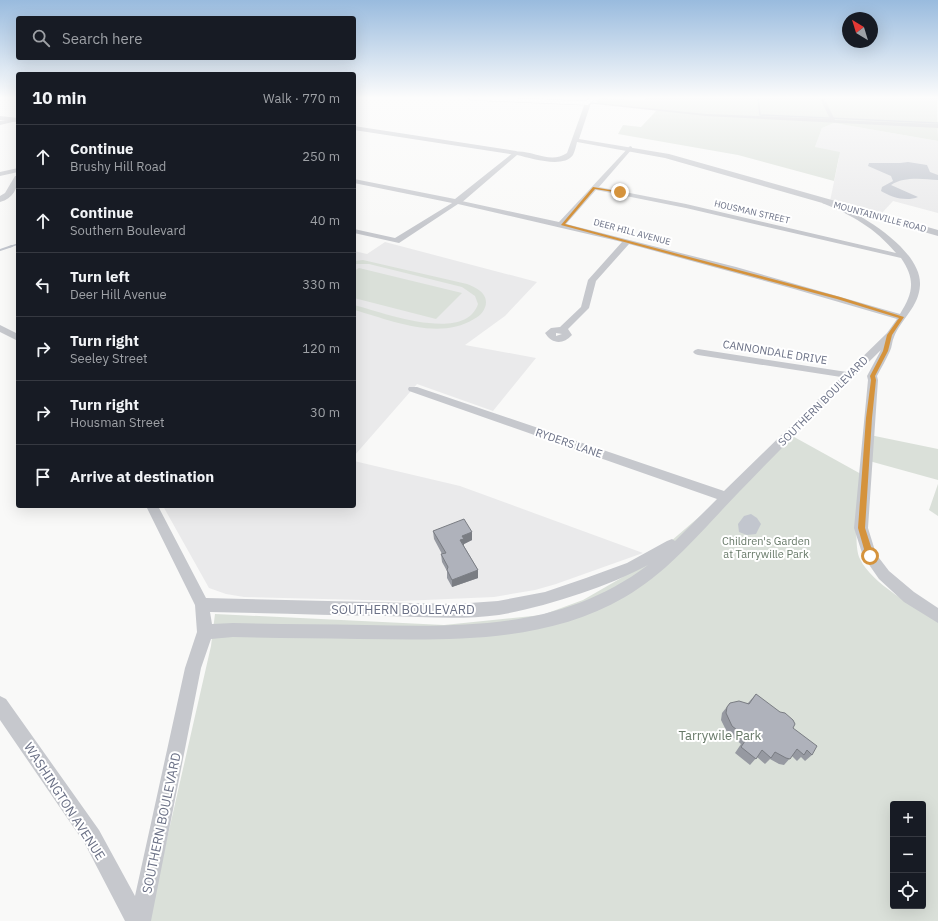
<!DOCTYPE html>
<meta charset="utf-8">
<style>
body{margin:0;font-family:"IBM Plex Sans",sans-serif;background:#20242c;color:#f1f3f6}
.controls{position:absolute;right:12px;bottom:12px;display:grid;overflow:hidden;border-radius:4px;box-shadow:0 4px 16px #0002}
.controls button{width:36px;height:36px;display:grid;place-items:center;padding:0;border:0;border-bottom:1px solid #363941;background:#171b24;color:#f1f3f6;font:20px sans-serif}
.compass{position:absolute;left:842px;top:12px;width:36px;height:36px;border-radius:50%;background:#171b24;box-shadow:0 4px 16px #0002;rotate:322deg}
.stop{position:absolute;width:12px;height:12px;margin:-9px;border:3px solid #d5933c;border-radius:50%;background:#fff}
.stop.end{background:#d5933c;border-color:#fff;box-shadow:0 1px 4px #0008}
.list{margin:0;padding:0;list-style:none}
h2{display:flex;justify-content:space-between;align-items:center;height:52px;margin:0;padding:0 16px;font-size:17px}
h2 small{font-size:13px;font-weight:400;color:#9ea1a6}
.list li{display:grid;grid-template-columns:26px 1fr auto;gap:12px;align-items:center;box-sizing:border-box;height:64px;padding:0 16px;border-top:1px solid #363941}
.list b{display:block;font-size:15px;white-space:nowrap}
.list p{margin:0;font-size:13px;white-space:nowrap;color:#9ea1a6}
.list em{font-size:13px;font-style:normal;color:#9ea1a6}
.icon{flex:none;width:22px;height:22px;fill:none;stroke:currentColor;stroke-width:2;stroke-linecap:round;stroke-linejoin:round}
.map{position:relative;flex:none;width:938px;height:921px;overflow:hidden}
.search{position:absolute;background:#171b24;box-shadow:0 4px 16px #0002;left:16px;top:16px;width:340px;height:44px;display:flex;align-items:center;gap:10px;box-sizing:border-box;padding:0 14px;border-radius:4px;color:#9ea1a6;font-size:15px}
.panel{position:absolute;background:#171b24;box-shadow:0 4px 16px #0002;left:16px;top:72px;width:340px;height:436px;border-radius:4px}
.map>svg:first-child{display:block}
.built{fill:#eaeaeb}
.green{fill:#dae0d9;fill-rule:evenodd}
.water{fill:#c2c6ce}
.lines{fill:none;stroke-linecap:round;stroke-linejoin:round}
.stream-far1{stroke:#c2c6ce;stroke-width:1.5}
.stream{stroke:#c2c6ce;stroke-width:2}
.secondary-casing{stroke:#b9bac1;stroke-width:1}
.minor{fill:#c6c8cd;fill-rule:evenodd}
.tertiary{fill:#c6c8cd;fill-rule:evenodd}
.secondary{fill:#fff;fill-rule:evenodd}
.wall{fill:#9699a1}
.shaded-wall{fill:#7a7d83}
.building{fill:#afb2bb;stroke:#7a7d83}
.route{fill:#d5933c}
.labels{text-anchor:middle;stroke-width:4;stroke-linejoin:round;paint-order:stroke}
.far-street-label{font-size:9px;fill:#6b7186;stroke:#fff}
.street-label{font-size:11px;fill:#6b7186;stroke:#fff}
.park-label{font-size:11px;fill:#667867;stroke:#fff}
.near-street-label{font-size:13px;fill:#6b7186;stroke:#fff}
.near-park-label{font-size:13px;fill:#667867;stroke:#fff}
</style>
<div class="map">
<svg width="938" height="921" viewBox="0 0 938 921">
<rect width="100%" height="100%" fill="#f9f9f8"/>
<g class="built">
<polygon points="834,123 938,141 938,213 893,201 881,214 830,201 839,158 815,147 822,128"/>
<polygon points="385,242 537,282 505,316 465,345 536,358 493,411 417,384 354,456 354,251 367,254"/>
<polygon points="354,461 460,486 643,553 556,584 535,590 494,597 402,601 244,597 226,594 209,588 163,506 354,506"/>
</g>
<g class="green">
<polygon points="599,98 644,100 646,98 937,98 938,141 834,123 822,128 815,147 840,152 834,181 738,155 618,134 623,125 641,127 657,110 597,103"/>
<path d="M363,260L467,284C475,287 486,292 486,302C486,310 480,316 474,319C438,341 391,320 354,310V305C381,312 465,344 478,304L475,296L462,287L369,264H354V261Z"/>
<polygon points="359,268 462,293 436,319 354,298 354,271"/>
<path d="M787,433L861,474C860,493 852,544 860,559C872,584 915,607 938,621V921H146L159,874L211,646L215,614L444,625L542,615L583,600L642,566L728,492ZM893,804H923V906H893Z"/>
<polygon points="865,434 938,449 938,480 862,459"/>
<polygon points="938,484 938,516 929,510"/>
</g>
<g class="water">
<path d="M908,162L927,165L930,172L938,175V180C924,179 904,176 891,185L918,197C906,202 891,197 881,191L882,187L893,181L891,176L868,166L869,163H900Z"/>
<polygon points="751,514 757,518 761,524 756,534 747,535 739,532 738,524 744,516"/>
</g>
<g class="lines">
<g class="stream-far1">
<polyline points="758,98 760,115 938,123"/>
<polyline points="9,247 18,244"/>
</g>
<polyline class="stream" points="0,250 12,246"/>
<defs>
<polygon id="secondary" points="468,98 507,98 586,101 590,98 596,98 588,105 471,100"/>
</defs>
<use href="#secondary" class="secondary-casing"/>
<g class="minor">
<polygon points="820,98 824,98 835,120 938,124 938,128 706,116 586,103 588,102 706,114 830,119"/>
<polygon points="15,119 17,121 0,125 0,121"/>
<polygon points="354,126 516,151 519,153 516,155 354,130"/>
<path d="M630,146L632,147V149L599,187L686,204L896,253C875,228 852,215 822,203V201L824,200C855,209 922,249 920,285C919,307 901,319 894,337C892,341 892,347 890,351C886,360 881,368 877,376L878,380L868,528L876,554L889,571L914,592L938,608V623L904,602L879,579L863,556L854,528L868,380L867,376L881,350C833,397 785,444 739,492C703,529 670,571 625,597C545,644 447,640 358,639C316,638 275,638 233,637L211,639L201,668L151,921H125L85,844L0,720V696L6,699L99,830L135,896L185,668L197,632L195,605L146,506H158L206,598L455,604L498,601L545,592L586,578L627,563L667,541L672,539L675,541L717,499L409,391L408,389L409,387H417L724,491L841,377L698,355L695,354L693,352L695,350L698,349L847,372L887,333L897,319L794,289L629,244L596,281L589,308L568,329L572,335C563,345 552,344 545,333L551,328L560,327L581,307L588,280L622,242L458,204L399,243L354,233V229L395,238L457,200L559,222ZM596,190L686,208L901,258C916,280 913,293 900,314L736,267L566,224ZM556,333L562,334L556,336ZM648,565C563,629 468,627 366,625C322,624 277,624 233,623L212,624L210,612C269,613 328,615 386,616C423,617 462,620 499,615C544,607 608,587 648,565Z"/>
<polygon points="18,168 18,172 0,176 0,172"/>
<polygon points="0,325 18,334 18,341 0,332"/>
</g>
<g class="tertiary">
<path d="M588,101L591,103L579,139L669,154L938,230V236L665,158L577,142C576,146 575,151 573,155C563,169 531,158 517,155L460,204H457L354,183V179L455,199L514,152C531,149 550,165 567,153L585,103Z"/>
<polygon points="0,116 18,118 18,122 0,120"/>
<path d="M15,176H18C18,188 13,199 0,202V196L5,193Z"/>
</g>
<use href="#secondary" class="secondary"/>
</g>
<g class="wall">
<polygon points="433,531 472,532 472,540 464,544 464,546 478,570 478,578 452,587 447,578 447,571 442,562 441,554 442,554 434,539"/>
<polygon points="756,694 793,728 812,755 805,761 801,757 797,761 792,756 784,765 779,764 770,759 765,764 757,757 750,765 735,753 741,744 727,732 721,720 722,713 730,703 748,703"/>
</g>
<g class="shaded-wall">
<polygon points="354,409 356,417 354,417"/>
<polygon points="472,532 472,540 464,544 464,546 460,540 462,536"/>
<polygon points="478,570 478,578 452,587 452,580"/>
</g>
<g class="building">
<polygon points="464,519 472,532 462,536 464,539 460,540 478,570 452,580 447,570 448,567 441,554 446,553 433,531"/>
<polygon points="756,694 780,712 785,713 793,720 795,724 793,728 817,746 812,755 807,750 804,755 797,749 790,759 786,758 775,752 771,758 762,750 756,759 741,747 747,738 732,726 726,713 727,707 730,703 739,701 749,704"/>
</g>
<linearGradient id="sky" x2="0" y2="1"><stop stop-color="#99bbde"/><stop offset="0.43" stop-color="#fcfcfc"/><stop offset="1" stop-color="#fcfcfc" stop-opacity="0"/></linearGradient>
<rect width="938" height="227" fill="url(#sky)"/>
<polygon class="route" points="593,187 622,192 620,193 595,189 565,224 840,297 904,317 892,335 888,351 875,376 876,380 872,418 865,528 874,556 873,558 870,559 866,556 858,528 866,418 871,380 870,376 883,351 887,335 899,318 837,299 561,225"/>
<g class="labels">
<g class="far-street-label">
<text transform="translate(752 212) rotate(13)" y="3">HOUSMAN STREET</text>
<text transform="translate(880 217) rotate(15)" y="3">MOUNTAINVILLE ROAD</text>
<text transform="translate(632 232) rotate(15)" y="3">DEER HILL AVENUE</text>
</g>
<g class="street-label">
<text transform="translate(775 352) rotate(9)" y="4">CANNONDALE DRIVE</text>
<text transform="translate(823 401) rotate(-45)" y="4">SOUTHERN BOULEVARD</text>
<text transform="translate(569 443) rotate(19)" y="4">RYDERS LANE</text>
</g>
<g class="park-label">
<text x="766" y="545">Children's Garden<tspan x="766" dy="13">at Tarrywille Park</tspan></text>
</g>
<g class="near-street-label">
<text x="403" y="614">SOUTHERN BOULEVARD</text>
<text transform="translate(65 801) rotate(57)" y="5">WASHINGTON AVENUE</text>
<text transform="translate(161 823) rotate(-78)" y="5">SOUTHERN BOULEVARD</text>
</g>
<g class="near-park-label">
<text x="720" y="740">Tarrywile Park</text>
</g>
</g>
</svg>
<div class="controls">
<button>+</button>
<button>−</button>
<button><svg class="icon" aria-label="locate" viewBox="0 0 24 24"><circle cx="12" cy="12" r="6"/><path d="M12 2v4M12 18v4M2 12h4M18 12h4"/></svg></button>
</div>
<svg class="compass" viewBox="-18 -18 36 36"><path d="M0-13l5 13h-10z" fill="#e53935"/><path d="M0 13l5-13h-10z" fill="#9ea1a6"/></svg>
<div class="stop" style="left:870px;top:556px"></div>
<div class="stop end" style="left:620px;top:192px"></div>
<div class="search"><svg class="icon" aria-label="search" viewBox="0 0 24 24"><circle cx="10" cy="10" r="6"/><path d="M15 15l6 6"/></svg>Search here</div>
<section class="panel">
<h2>10 min<small>Walk · 770 m</small></h2>
<ul class="list">
<li><svg class="icon" aria-label="ahead" viewBox="0 0 24 24"><path d="M12 20V5M6 11l6-6 6 6"/></svg><div><b>Continue</b><p>Brushy Hill Road</p></div><em>250 m</em></li>
<li><svg class="icon" aria-label="ahead" viewBox="0 0 24 24"><path d="M12 20V5M6 11l6-6 6 6"/></svg><div><b>Continue</b><p>Southern Boulevard</p></div><em>40 m</em></li>
<li><svg class="icon" aria-label="left" viewBox="0 0 24 24"><path d="M17 20v-9H6M10 6l-5 5 5 5"/></svg><div><b>Turn left</b><p>Deer Hill Avenue</p></div><em>330 m</em></li>
<li><svg class="icon" aria-label="right" viewBox="0 0 24 24"><path d="M7 20v-9h11M14 6l5 5-5 5"/></svg><div><b>Turn right</b><p>Seeley Street</p></div><em>120 m</em></li>
<li><svg class="icon" aria-label="right" viewBox="0 0 24 24"><path d="M7 20v-9h11M14 6l5 5-5 5"/></svg><div><b>Turn right</b><p>Housman Street</p></div><em>30 m</em></li>
<li><svg class="icon" aria-label="arrive" viewBox="0 0 24 24"><path d="M6 21V4h12l-3 4 3 4H6"/></svg><div><b>Arrive at destination</b></div></li>
</ul>
</section>
</div>
